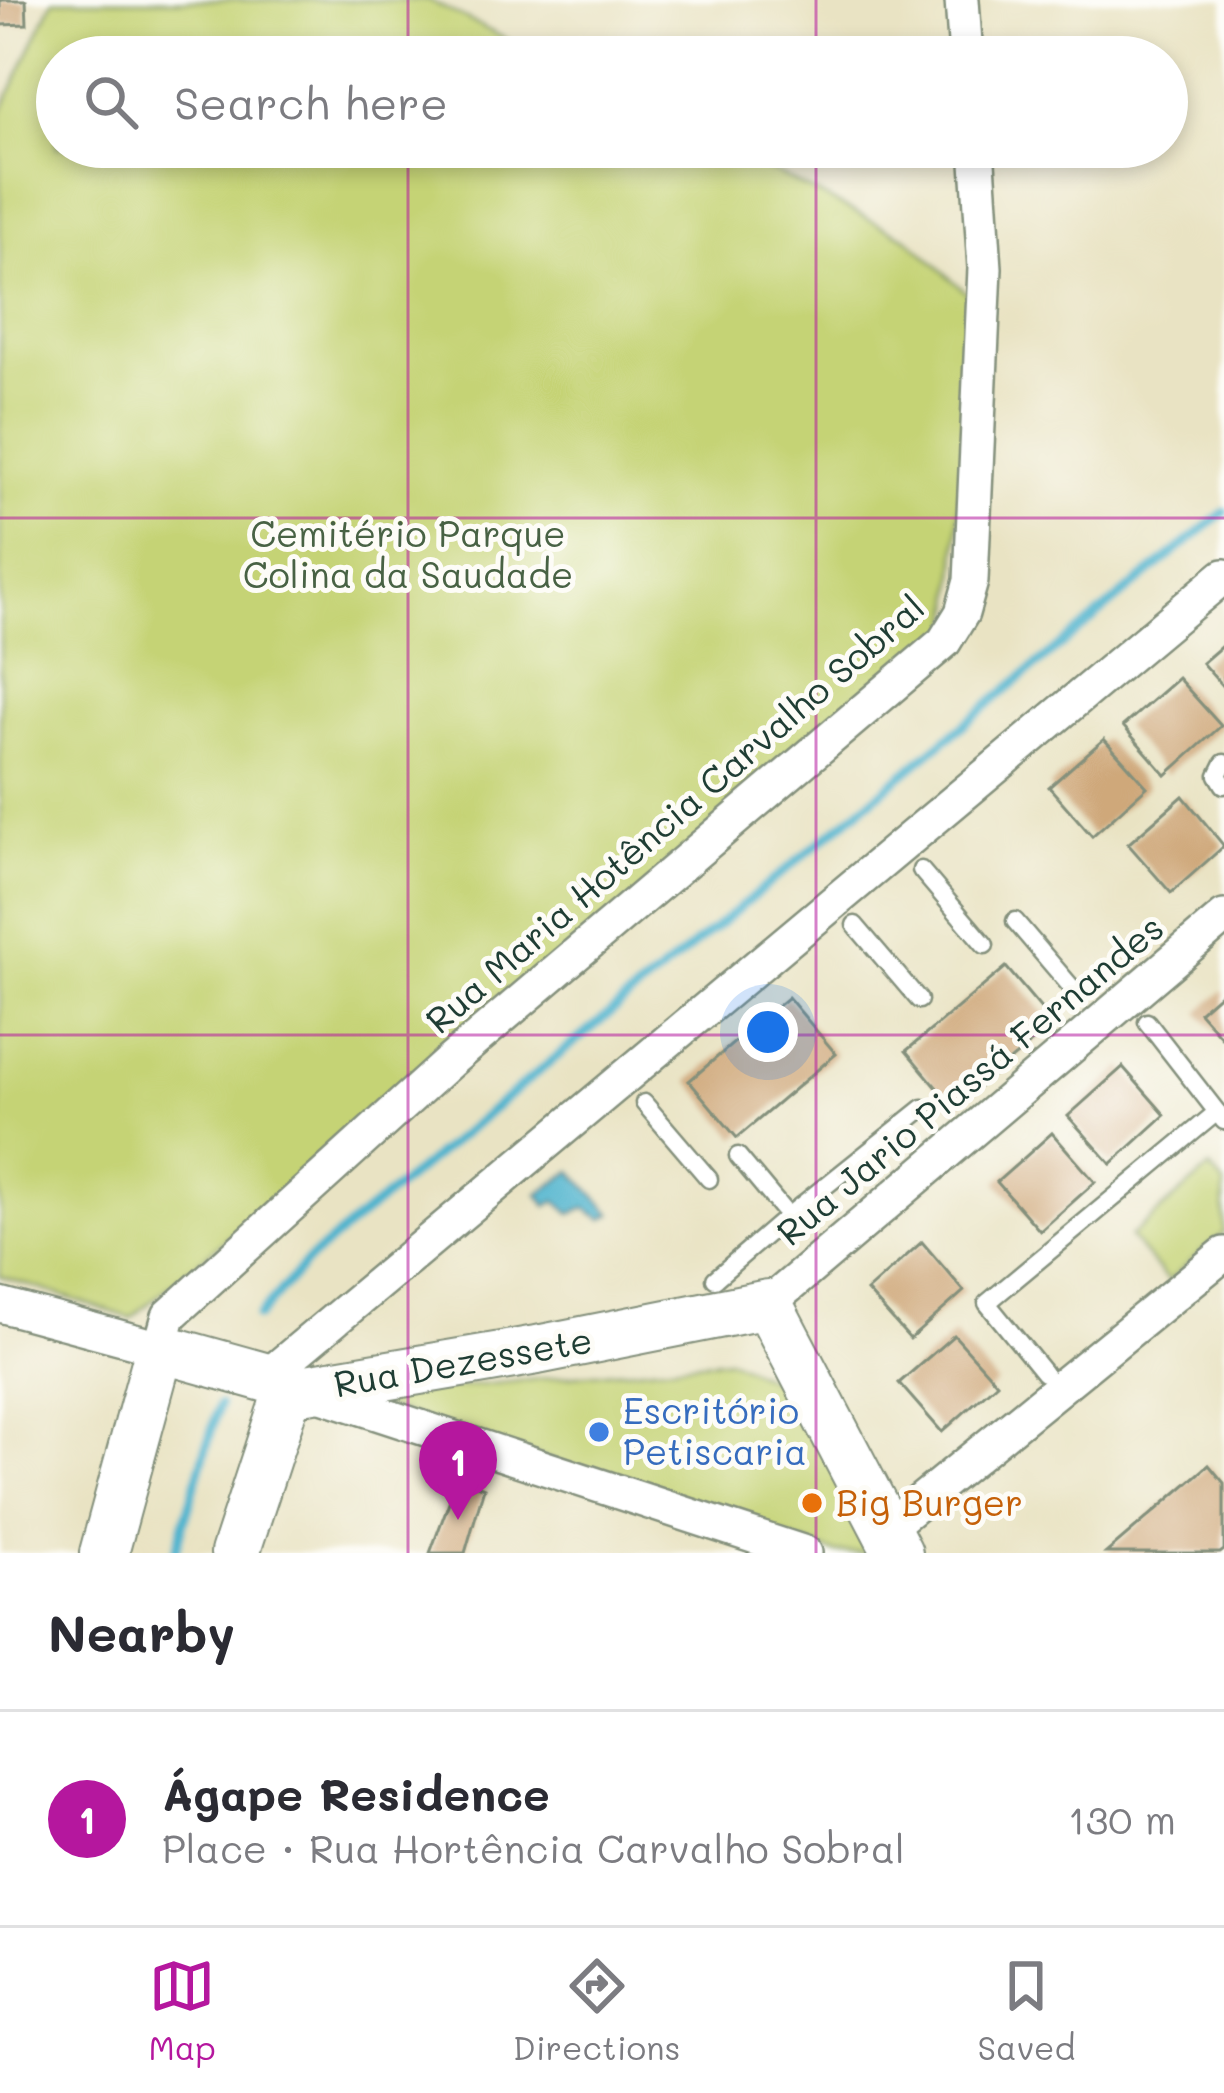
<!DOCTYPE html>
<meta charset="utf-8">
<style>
body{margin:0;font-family:Mali,sans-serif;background:#f2f2f3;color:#2b2b33}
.you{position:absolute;left:768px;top:1032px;width:42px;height:42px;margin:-30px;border:9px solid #fff;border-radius:50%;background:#1a73e8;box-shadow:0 0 0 18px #1a73e833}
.badge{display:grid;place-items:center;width:78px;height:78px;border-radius:50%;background:#b5179e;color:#fff;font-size:39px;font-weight:700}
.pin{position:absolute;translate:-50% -99px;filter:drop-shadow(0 3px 6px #0008)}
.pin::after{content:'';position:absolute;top:63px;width:42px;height:36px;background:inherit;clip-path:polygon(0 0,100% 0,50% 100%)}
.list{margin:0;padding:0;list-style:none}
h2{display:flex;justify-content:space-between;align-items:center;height:156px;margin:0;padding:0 48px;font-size:51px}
h2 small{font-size:39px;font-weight:400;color:#7c7c81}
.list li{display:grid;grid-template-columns:78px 1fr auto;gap:36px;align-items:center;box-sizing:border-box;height:216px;padding:0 48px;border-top:3px solid #e1e1e2}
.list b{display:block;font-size:45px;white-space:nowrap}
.list p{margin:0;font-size:39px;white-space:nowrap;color:#7c7c81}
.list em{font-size:39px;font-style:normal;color:#7c7c81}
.icon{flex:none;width:66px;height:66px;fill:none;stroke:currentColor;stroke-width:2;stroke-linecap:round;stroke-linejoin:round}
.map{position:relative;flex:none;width:1224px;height:1553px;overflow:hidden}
.search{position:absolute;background:#fff;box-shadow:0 6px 18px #0003;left:36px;right:36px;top:36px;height:132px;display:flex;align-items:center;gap:30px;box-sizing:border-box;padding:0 42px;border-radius:66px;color:#7c7c81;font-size:45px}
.sheet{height:372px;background:#fff}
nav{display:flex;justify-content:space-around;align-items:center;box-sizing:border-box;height:168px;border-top:3px solid #e1e1e2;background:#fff;font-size:33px;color:#7c7c81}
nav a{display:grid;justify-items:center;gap:6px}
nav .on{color:#b5179e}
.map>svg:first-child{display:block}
.green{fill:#c5d375;stroke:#728854;stroke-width:3}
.water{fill:#4fb4ce;stroke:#377881;stroke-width:3}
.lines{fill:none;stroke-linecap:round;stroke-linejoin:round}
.stream{stroke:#4fb4ce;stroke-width:9}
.building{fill:#cfa87a}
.lane-casing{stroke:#84907c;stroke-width:21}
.street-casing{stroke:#84907c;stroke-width:38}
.secondary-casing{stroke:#84907c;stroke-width:52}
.lane{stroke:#fff;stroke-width:16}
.street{stroke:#fff;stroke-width:33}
.secondary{stroke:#fff;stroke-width:48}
.grid{fill:none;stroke:#b5179e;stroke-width:3;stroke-opacity:0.55}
.shop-dot{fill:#3f7fe0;stroke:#fdfcf7;stroke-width:4.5}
.food-dot{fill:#e8710a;stroke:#fdfcf7;stroke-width:4.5}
.labels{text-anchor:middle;stroke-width:10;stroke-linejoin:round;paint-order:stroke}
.park-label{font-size:36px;fill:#486244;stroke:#fdfcf7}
.street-label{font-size:36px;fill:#1f3d34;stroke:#fdfcf7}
.shop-label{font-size:36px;fill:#366cbe;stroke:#fdfcf7;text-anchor:start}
.food-label{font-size:36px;fill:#c56008;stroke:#fdfcf7;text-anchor:start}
</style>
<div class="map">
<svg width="1224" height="1553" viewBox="0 0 1224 1553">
<rect width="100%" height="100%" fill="#fdfcf7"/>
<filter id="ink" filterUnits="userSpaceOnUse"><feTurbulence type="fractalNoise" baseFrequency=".00833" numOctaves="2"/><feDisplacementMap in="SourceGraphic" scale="24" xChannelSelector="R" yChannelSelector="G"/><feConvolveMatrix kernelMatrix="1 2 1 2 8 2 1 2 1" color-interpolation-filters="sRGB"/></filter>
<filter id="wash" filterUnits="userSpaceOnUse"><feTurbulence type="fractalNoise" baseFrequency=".004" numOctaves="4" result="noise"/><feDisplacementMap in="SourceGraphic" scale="48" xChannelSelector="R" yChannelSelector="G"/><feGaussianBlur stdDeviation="2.7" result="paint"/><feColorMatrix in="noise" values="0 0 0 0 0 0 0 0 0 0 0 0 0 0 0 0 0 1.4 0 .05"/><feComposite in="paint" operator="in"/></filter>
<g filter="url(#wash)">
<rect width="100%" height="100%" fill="#e9e3c3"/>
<g class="green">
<polygon points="53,0 428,0 542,57 57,57 57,147 723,147 907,238 973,299 951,636 131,1318 0,1276 0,115"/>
<polygon points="1210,1168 1224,1184 1224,1233 1168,1281 1130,1237"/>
<polygon points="729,1359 789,1388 879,1553 836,1553 358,1398"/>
</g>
<polygon class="water" points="572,1171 612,1214 603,1219 585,1208 571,1214 556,1201 547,1206 539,1194"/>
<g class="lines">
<g class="stream">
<polyline points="258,1317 308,1260 1224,512"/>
<polyline points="175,1553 219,1405"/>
</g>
</g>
<g id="blocks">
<g class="building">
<polygon points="0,0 26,0 27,24 0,25"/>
<polygon points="1224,644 1224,688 1202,663"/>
<polygon points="1178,678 1221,726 1166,775 1123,726"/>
<polygon points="1104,739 1147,787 1092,836 1049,787"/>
<polygon points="1183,796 1224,846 1171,893 1128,844"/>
<polygon points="1006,967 1054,1024 954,1108 906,1051"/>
<polygon points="1224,990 1224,1040 1199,1012"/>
<polygon points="788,997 836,1054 737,1138 689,1081"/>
<polygon points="1123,1067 1165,1115 1111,1164 1068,1116"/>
<polygon points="1052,1133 1095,1182 1040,1231 997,1182"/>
<polygon points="922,1242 964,1291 910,1339 867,1291"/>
<polygon points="954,1335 997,1383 942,1432 899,1383"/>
<polygon points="1209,1465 1224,1483 1224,1550 1220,1553 1106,1553"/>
<polygon points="458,1478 484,1488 465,1553 430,1553"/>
</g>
</g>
</g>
<g filter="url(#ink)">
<use href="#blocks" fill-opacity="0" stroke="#84907c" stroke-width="3"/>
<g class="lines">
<defs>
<g id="lane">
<polyline points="1224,763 1218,775 1224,785"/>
<polyline points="921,870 985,945"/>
<polyline points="1015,921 1079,996"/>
<polyline points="855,925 919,1000"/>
<polyline points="1147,1022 1224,1121"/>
<polyline points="644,1103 709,1179"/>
<polyline points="788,1216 923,1108"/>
<polyline points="715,1279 788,1216 738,1156"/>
<polyline points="1044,1373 987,1303 1217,1112"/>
</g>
<g id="street">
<polyline points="962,0 966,57"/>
<polyline points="768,1304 1224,917"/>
<polyline points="0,1305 160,1348 169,1316 449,1062 944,642 962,613 971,581 985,268 977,147"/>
<polyline points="265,1378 1224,576"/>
<polyline points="316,1393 805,1553"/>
<polyline points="886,1529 1224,1254"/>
</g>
<g id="secondary">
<polyline points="104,1553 160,1348 307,1389 537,1350 768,1304 898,1553"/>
<polyline points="235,1553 290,1385"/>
</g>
</defs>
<use href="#lane" class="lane-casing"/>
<use href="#street" class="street-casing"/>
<use href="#secondary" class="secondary-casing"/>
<use href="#lane" class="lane"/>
<use href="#street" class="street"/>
<use href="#secondary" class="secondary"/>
</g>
</g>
<path class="grid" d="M408,0V57M816,0V57M408,147V1553M816,147V1553M0,518H1224M0,1035H1224"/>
<circle class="shop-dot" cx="599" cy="1432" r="12"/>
<circle class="food-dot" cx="812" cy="1503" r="12"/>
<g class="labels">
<g class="park-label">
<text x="408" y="547">Cemitério Parque<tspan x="408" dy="41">Colina da Saudade</tspan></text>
</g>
<g class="street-label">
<text transform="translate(675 814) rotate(-41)" y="13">Rua Maria Hotência Carvalho Sobral</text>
<text transform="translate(970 1080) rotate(-40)" y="13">Rua Jario Piassá Fernandes</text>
<text transform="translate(463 1362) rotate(-10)" y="13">Rua Dezessete</text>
</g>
<g class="shop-label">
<text x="623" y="1424">Escritório<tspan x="623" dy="41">Petiscaria</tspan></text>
</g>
<g class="food-label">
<text x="836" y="1516">Big Burger</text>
</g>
</g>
</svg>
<div class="you"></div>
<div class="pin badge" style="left:458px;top:1520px">1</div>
<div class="search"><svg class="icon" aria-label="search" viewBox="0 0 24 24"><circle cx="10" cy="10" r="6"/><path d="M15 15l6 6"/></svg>Search here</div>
</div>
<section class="sheet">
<h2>Nearby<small></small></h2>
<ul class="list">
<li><span class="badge">1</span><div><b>Ágape Residence</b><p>Place · Rua Hortência Carvalho Sobral</p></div><em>130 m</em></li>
</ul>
</section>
<nav>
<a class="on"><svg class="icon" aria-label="map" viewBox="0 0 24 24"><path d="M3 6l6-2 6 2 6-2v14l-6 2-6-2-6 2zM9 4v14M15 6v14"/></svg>Map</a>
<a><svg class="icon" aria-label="directions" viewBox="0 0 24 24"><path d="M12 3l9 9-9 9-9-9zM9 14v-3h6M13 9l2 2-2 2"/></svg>Directions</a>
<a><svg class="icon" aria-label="saved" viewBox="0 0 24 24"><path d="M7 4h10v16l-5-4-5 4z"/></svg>Saved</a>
</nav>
